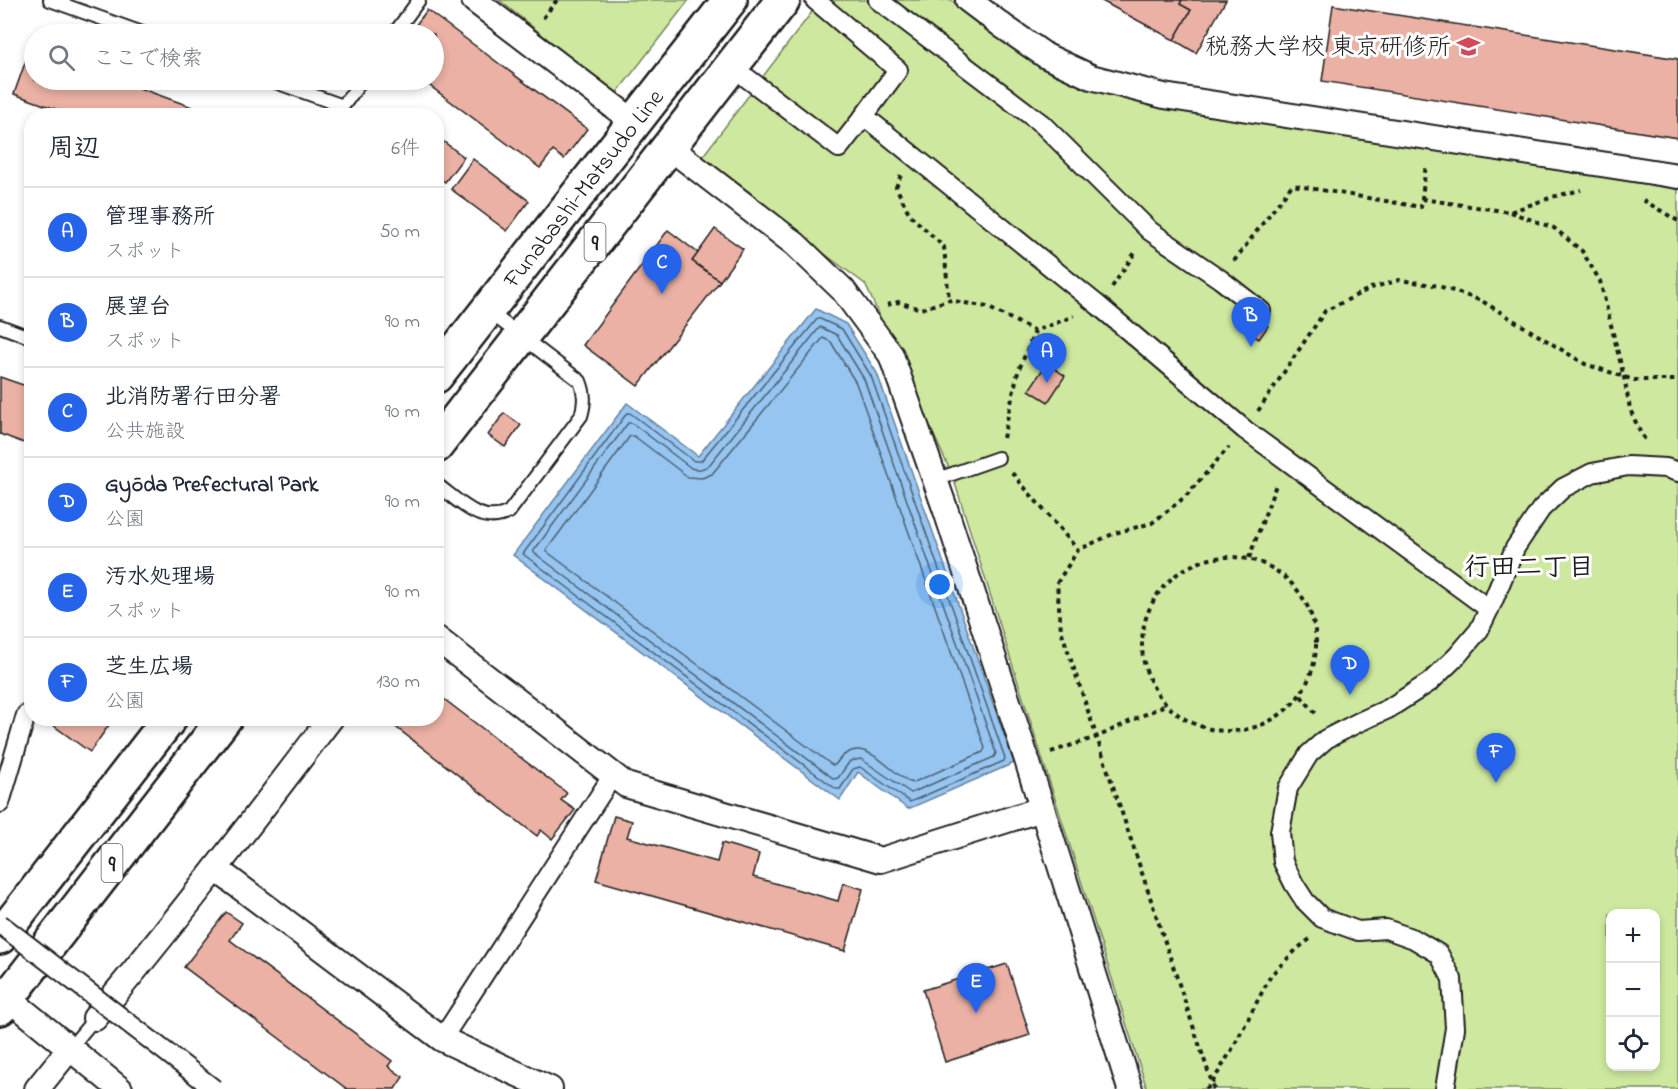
<!DOCTYPE html>
<html lang="ja">
<meta charset="utf-8">
<style>
body{margin:0;font-family:"Indie Flower","Klee One",sans-serif;background:#f2f2f3;color:#1f2937}
.controls{position:absolute;right:18px;bottom:18px;display:grid;overflow:hidden;border-radius:12px;box-shadow:0 3px 9px #0003}
.controls button{width:54px;height:54px;display:grid;place-items:center;padding:0;border:0;border-bottom:2px solid #e0e1e3;background:#fff;color:#1f2937;font:30px sans-serif}
.you{position:absolute;left:940px;top:585px;width:21px;height:21px;margin:-15px;border:4px solid #fff;border-radius:50%;background:#1a73e8;box-shadow:0 0 0 9px #1a73e833}
.badge{display:grid;place-items:center;width:39px;height:39px;border-radius:50%;background:#2563eb;color:#fff;font-size:20px;font-weight:700}
.pin{position:absolute;translate:-50% -50px;filter:drop-shadow(0 2px 3px #0008)}
.pin::after{content:'';position:absolute;top:32px;width:21px;height:18px;background:inherit;clip-path:polygon(0 0,100% 0,50% 100%)}
.list{margin:0;padding:0;list-style:none}
h2{display:flex;justify-content:space-between;align-items:center;height:78px;margin:0;padding:0 24px;font-size:26px}
h2 small{font-size:20px;font-weight:400;color:#747a83}
.list li{display:grid;grid-template-columns:39px 1fr auto;gap:18px;align-items:center;box-sizing:border-box;height:90px;padding:0 24px;border-top:2px solid #e0e1e3}
.list b{display:block;font-size:22px;white-space:nowrap}
.list p{margin:0;font-size:20px;white-space:nowrap;color:#747a83}
.list em{font-size:20px;font-style:normal;color:#747a83}
.icon{flex:none;width:33px;height:33px;fill:none;stroke:currentColor;stroke-width:2;stroke-linecap:round;stroke-linejoin:round}
.map{position:relative;flex:none;width:1678px;height:1089px;overflow:hidden}
.search{position:absolute;background:#fff;box-shadow:0 3px 9px #0003;left:24px;top:24px;width:420px;height:66px;display:flex;align-items:center;gap:15px;box-sizing:border-box;padding:0 21px;border-radius:33px;color:#747a83;font-size:22px}
.panel{position:absolute;background:#fff;box-shadow:0 3px 9px #0003;left:24px;top:108px;width:420px;height:618px;border-radius:24px}
.map>svg:first-child{display:block}
.green{fill:#cee99f;stroke:#75825e;stroke-width:1.5;fill-rule:evenodd}
.water{fill:#96c5f1;stroke:#65819c;stroke-width:1.5}
.lines{fill:none;stroke-linecap:round;stroke-linejoin:round}
.shore{stroke:#4d6071;stroke-width:1.5}
.building{fill:#eab1a4;stroke:#1c1c1c;stroke-width:1.5}
.service-casing{stroke:#1c1c1c;stroke-width:16}
.pedestrian-casing{stroke:#1c1c1c;stroke-width:22}
.minor-casing{stroke:#1c1c1c;stroke-width:28}
.primary-casing{stroke:#1c1c1c;stroke-width:38}
.path{stroke:#1c1c1c;stroke-width:4;stroke-dasharray:4.5 4.5;stroke-linecap:butt}
.service{stroke:#fff;stroke-width:12}
.pedestrian{stroke:#fff;stroke-width:18}
.minor{stroke:#fff;stroke-width:24}
.primary{stroke:#fff;stroke-width:33}
.pedestrian-bridge-casing{stroke:#1c1c1c;stroke-width:22;stroke-linecap:butt}
.pedestrian-bridge{stroke:#fff;stroke-width:18}
.labels{text-anchor:middle;stroke-width:6;stroke-linejoin:round;paint-order:stroke}
.shield{fill:#fff;stroke:#606060;stroke-width:1.5}
.shield-label{font-size:22px;font-weight:bold;fill:#1c1c1c}
.poi-label{font-size:24px;fill:#1c1c1c;stroke:#fff;text-anchor:end}
.street-label{font-size:24px;fill:#1c1c1c;stroke:#fff}
.neighbourhood-label{font-size:26px;font-weight:bold;fill:#1c1c1c;stroke:#fff}
</style>
<div class="map">
<svg width="1678" height="1089" viewBox="0 0 1678 1089">
<rect width="100%" height="100%" fill="#fff"/>
<filter id="ink" filterUnits="userSpaceOnUse"><feTurbulence type="fractalNoise" baseFrequency=".0167" numOctaves="2"/><feDisplacementMap in="SourceGraphic" scale="12" xChannelSelector="R" yChannelSelector="G"/><feConvolveMatrix kernelMatrix="1 2 1 2 8 2 1 2 1" color-interpolation-filters="sRGB"/></filter>
<g filter="url(#ink)">
<g class="green">
<polygon points="499,0 689,0 616,94"/>
<path d="M821,0H951L1013,49L1087,87L1161,108L1678,189V1089H1147L953,477L865,284L699,161ZM1610,914H1656V1066H1610Z"/>
</g>
<polygon class="water" points="816,309 846,324 877,373 1014,763 908,809 858,772 840,800 513,555 627,403 698,456"/>
<g class="lines">
<g class="shore">
<polygon points="818,318 842,329 871,376 1005,758 1004,761 910,802 860,767 853,769 840,789 836,789 523,554 627,413 630,413 694,461 701,461"/>
<path d="M820,327L837,335L864,379L996,753L994,757L911,793L861,759L850,761L838,778L834,779L533,552L628,423H632L691,468C698,471 704,469 710,464Z"/>
<path d="M823,338L831,342L856,383L985,748L983,752L912,783C887,772 861,727 835,765H832L546,551L630,436H634L688,477L702,478L712,474Z"/>
</g>
</g>
<g class="building">
<polygon points="1100,0 1182,0 1180,4 1191,10 1174,40"/>
<polygon points="1182,0 1226,0 1196,53 1174,40 1191,10 1180,4"/>
<polygon points="1333,5 1678,59 1678,138 1322,81"/>
<polygon points="427,10 587,129 564,159 553,151 540,168 422,80 434,80 434,34 409,34"/>
<polygon points="34,37 34,80 117,80 217,116 75,116 14,94"/>
<polygon points="436,136 464,157 445,182 436,176"/>
<polygon points="473,159 529,201 507,231 451,189"/>
<polygon points="715,229 743,249 720,281 692,261"/>
<polygon points="668,230 698,253 692,261 720,281 638,386 583,345"/>
<polygon points="1255,318 1268,326 1259,339 1246,331"/>
<polygon points="1047,363 1065,376 1048,402 1029,390"/>
<polygon points="0,377 32,388 32,446 0,434"/>
<polygon points="504,413 521,425 505,447 488,435"/>
<polygon points="436,693 567,793 561,800 575,810 552,839 541,830 537,836 384,718 436,718"/>
<polygon points="43,718 114,718 90,752"/>
<polygon points="614,816 632,821 627,837 717,862 722,843 759,854 753,877 838,901 843,883 863,889 845,951 596,880"/>
<polygon points="226,912 242,923 230,940 392,1061 388,1066 403,1077 395,1089 347,1089 184,967"/>
<polygon points="1007,964 1030,1035 945,1062 923,990"/>
</g>
<g class="lines">
<defs>
<g id="service">
<polyline points="50,0 145,34"/>
<polyline points="394,34 419,0"/>
<polyline points="270,80 343,106 362,80"/>
<polyline points="0,326 32,338"/>
<polyline points="935,480 998,458"/>
<path d="M436,484C458,500 481,527 509,512L581,416C585,402 585,394 580,381L488,311"/>
<polyline points="70,1048 95,1018"/>
</g>
<g id="pedestrian">
<polyline points="815,0 898,70 864,116 1099,306 1245,430 1489,609"/>
<polyline points="878,0 1042,124 1150,231 1220,279 1261,311"/>
<polyline points="747,78 839,148 864,116"/>
<polyline points="0,803 26,715"/>
<polyline points="442,1039 613,775"/>
<polyline points="1445,1089 1455,1028 1452,979 1439,954 1414,939 1386,929 1358,931 1322,918 1305,901 1294,884 1283,862 1280,832 1288,788 1309,754 1326,739 1359,722 1388,709 1430,682 1457,656 1479,630 1493,601 1515,548 1541,509 1563,488 1592,473 1628,466 1666,468 1678,472"/>
</g>
<g id="minor">
<polyline points="474,0 634,122"/>
<polyline points="968,0 1004,27 1046,56 1091,77 1164,96 1678,176"/>
<polyline points="669,147 795,244 843,290 891,355 946,511 1027,760 1130,1089"/>
<polyline points="436,638 626,785 881,860 1042,809"/>
<polyline points="216,869 442,1039 550,1089"/>
<polyline points="8,998 120,1089"/>
<path d="M95,1018C177,921 254,819 331,718"/>
<polyline points="37,1089 70,1048"/>
</g>
<g id="primary">
<polyline points="436,376 730,0"/>
<polyline points="436,446 783,0"/>
<polyline points="0,937 170,718"/>
<polyline points="0,1008 225,718"/>
</g>
</defs>
<use href="#service" class="service-casing"/>
<use href="#pedestrian" class="pedestrian-casing"/>
<use href="#minor" class="minor-casing"/>
<use href="#primary" class="primary-casing"/>
<g class="path">
<polyline points="543,18 557,0"/>
<polyline points="901,175 896,187 910,215 944,247 949,300"/>
<polyline points="1422,199 1510,212 1552,197 1581,190"/>
<polyline points="1643,200 1678,221"/>
<polyline points="1510,212 1554,228 1582,251 1600,281 1624,377 1630,409 1641,434 1647,442"/>
<polyline points="1234,261 1292,185 1421,207 1426,164"/>
<polyline points="1112,287 1136,251"/>
<polyline points="887,305 898,302 921,309 949,300 987,307 1035,331"/>
<polyline points="1258,411 1325,311 1371,288 1400,280 1439,286 1482,301 1585,364 1634,380 1678,380"/>
<polyline points="1003,438 1018,372 1035,331 1074,316"/>
<polyline points="1012,473 1078,550"/>
<circle cx="1229" cy="644" r="87"/>
<polyline points="1249,558 1277,482"/>
<polyline points="1301,696 1318,716"/>
<polyline points="1051,752 1097,737 1167,704"/>
<polyline points="1206,1089 1212,1083 1234,1046 1271,975 1297,949 1310,939"/>
<polyline points="1214,1089 1061,630 1057,583 1078,550 1115,533 1152,523 1185,497 1229,447"/>
</g>
<use href="#service" class="service"/>
<use href="#pedestrian" class="pedestrian"/>
<use href="#minor" class="minor"/>
<use href="#primary" class="primary"/>
<defs>
<polyline id="pedestrian-bridge" points="0,924 214,1089"/>
</defs>
<use href="#pedestrian-bridge" class="pedestrian-bridge-casing"/>
<use href="#pedestrian-bridge" class="pedestrian-bridge"/>
</g>
</g>
<defs>
<symbol id="university-bare" viewBox="-9 -9 18 18"><path d="M0-5L7-2L0 1L-7-2ZM-4 1L0 2.5L4 1V4Q0 6-4 4Z" fill="#d1495b" stroke="#fff" stroke-width="2.5" paint-order="stroke"/></symbol>
</defs>
<g fill-rule="evenodd">
<use href="#university-bare" x="1452" y="30" width="33" height="33"/>
</g>
<g class="labels">
<g class="shield">
<rect x="584.5" y="223" width="21" height="38" rx="4.5"/>
<rect x="101.5" y="844" width="21" height="38" rx="4.5"/>
</g>
<g class="shield-label">
<text x="595" y="250">9</text>
<text x="112" y="871">9</text>
</g>
<g class="poi-label">
<text x="1451" y="54">税務大学校 東京研修所</text>
</g>
<g class="street-label">
<text transform="translate(583 188) rotate(-52)" y="8">Funabashi-Matsudo Line</text>
</g>
<g class="neighbourhood-label">
<text x="1529" y="575">行田二丁目</text>
</g>
</g>
</svg>
<div class="controls">
<button>+</button>
<button>−</button>
<button><svg class="icon" aria-label="locate" viewBox="0 0 24 24"><circle cx="12" cy="12" r="6"/><path d="M12 2v4M12 18v4M2 12h4M18 12h4"/></svg></button>
</div>
<div class="you"></div>
<div class="pin badge" style="left:1047px;top:383px">A</div>
<div class="pin badge" style="left:1251px;top:347px">B</div>
<div class="pin badge" style="left:662px;top:294px">C</div>
<div class="pin badge" style="left:1350px;top:695px">D</div>
<div class="pin badge" style="left:976px;top:1013px">E</div>
<div class="pin badge" style="left:1496px;top:783px">F</div>
<div class="search"><svg class="icon" aria-label="search" viewBox="0 0 24 24"><circle cx="10" cy="10" r="6"/><path d="M15 15l6 6"/></svg>ここで検索</div>
<section class="panel">
<h2>周辺<small>6件</small></h2>
<ul class="list">
<li><span class="badge">A</span><div><b>管理事務所</b><p>スポット</p></div><em>50 m</em></li>
<li><span class="badge">B</span><div><b>展望台</b><p>スポット</p></div><em>90 m</em></li>
<li><span class="badge">C</span><div><b>北消防署行田分署</b><p>公共施設</p></div><em>90 m</em></li>
<li><span class="badge">D</span><div><b>Gyōda Prefectural Park</b><p>公園</p></div><em>90 m</em></li>
<li><span class="badge">E</span><div><b>汚水処理場</b><p>スポット</p></div><em>90 m</em></li>
<li><span class="badge">F</span><div><b>芝生広場</b><p>公園</p></div><em>130 m</em></li>
</ul>
</section>
</div>
